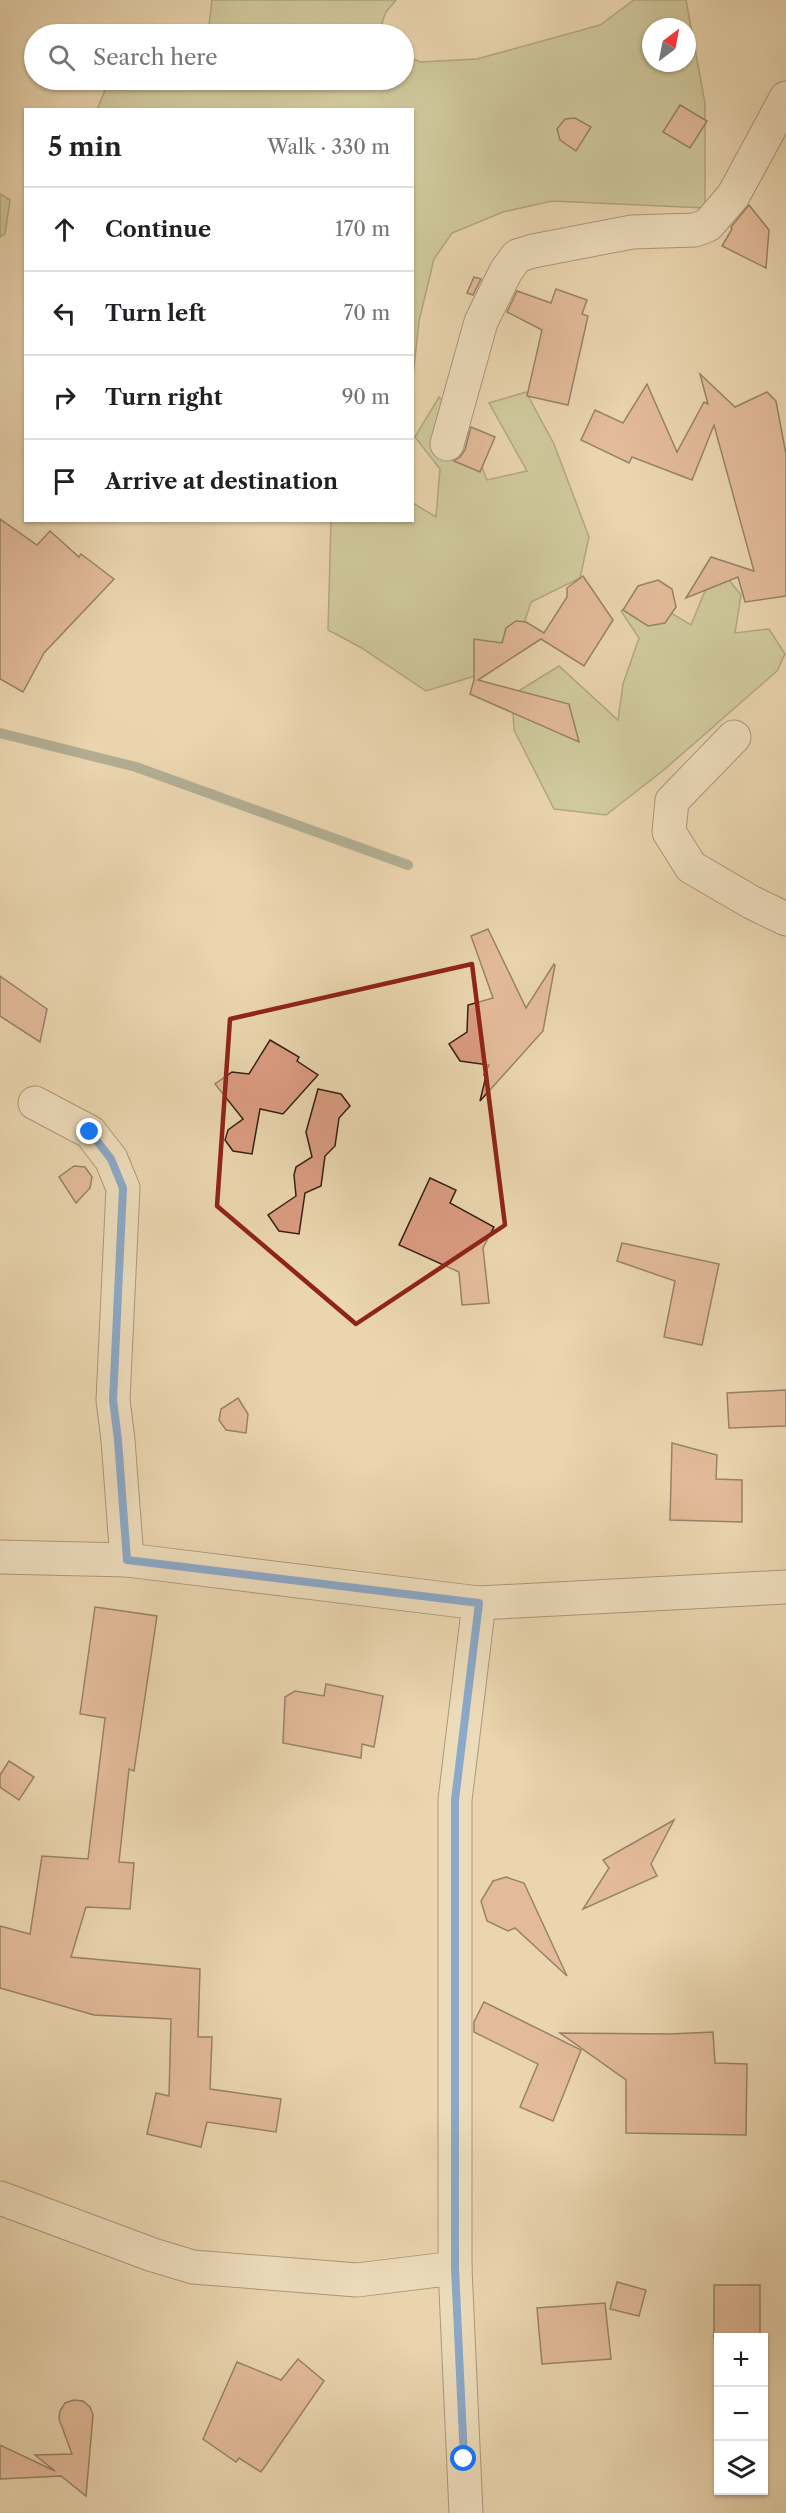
<!DOCTYPE html>
<meta charset="utf-8">
<style>
body{margin:0;font-family:"Libre Caslon Text",serif;background:#f2f2f2;color:#202124}
.controls{position:absolute;right:18px;bottom:18px;display:grid;overflow:hidden;border-radius:0px;box-shadow:0 2px 4px #0004}
.controls button{width:54px;height:54px;display:grid;place-items:center;padding:0;border:0;border-bottom:2px solid #e0e0e0;background:#fff;color:#202124;font:30px sans-serif}
.compass{position:absolute;left:642px;top:18px;width:54px;height:54px;border-radius:50%;background:#fff;box-shadow:0 2px 4px #0004;rotate:32deg}
.stop{position:absolute;width:18px;height:18px;margin:-14px;border:4px solid #1a73e8;border-radius:50%;background:#fff}
.stop.end{background:#1a73e8;border-color:#fff;box-shadow:0 2px 6px #0008}
.list{margin:0;padding:0;list-style:none}
h2{display:flex;justify-content:space-between;align-items:center;height:78px;margin:0;padding:0 24px;font-size:26px}
h2 small{font-size:20px;font-weight:400;color:#757577}
.list li{display:grid;grid-template-columns:39px 1fr auto;gap:18px;align-items:center;box-sizing:border-box;height:84px;padding:0 24px;border-top:2px solid #e0e0e0}
.list b{display:block;font-size:22px;white-space:nowrap}
.list em{font-size:20px;font-style:normal;color:#757577}
.icon{flex:none;width:33px;height:33px;fill:none;stroke:currentColor;stroke-width:2;stroke-linecap:round;stroke-linejoin:round}
.map{position:relative;flex:none;width:786px;height:2513px;overflow:hidden}
.search{position:absolute;background:#fff;box-shadow:0 2px 4px #0004;left:24px;top:24px;width:390px;height:66px;display:flex;align-items:center;gap:15px;box-sizing:border-box;padding:0 21px;border-radius:33px;color:#757577;font-size:22px}
.panel{position:absolute;background:#fff;box-shadow:0 2px 4px #0004;left:24px;top:108px;width:390px;height:414px;border-radius:0px}
.map>svg:first-child{display:block}
.green{fill:#b4be8c;stroke:#746f50;stroke-width:1.5;fill-rule:evenodd}
.lines{fill:none;stroke-linecap:round;stroke-linejoin:round}
.stream{stroke:#707c6f;stroke-width:10}
.building{fill:#db9c82;stroke:#342015;stroke-width:1.5}
.street-casing{stroke:#624e3c;stroke-width:35}
.street{stroke:#f1e4cb;stroke-width:33}
.route{stroke:#1a73e8;stroke-width:8}
.marked{fill:none;stroke:#8f2418;stroke-width:4.5;stroke-linejoin:round}
</style>
<div class="map">
<svg width="786" height="2513" viewBox="0 0 786 2513">
<rect width="100%" height="100%" fill="#ead6af"/>
<filter id="stains"><feTurbulence type="fractalNoise" baseFrequency=".00333" numOctaves="4"/><feColorMatrix values="0 0 0 0 .2 0 0 0 0 .09 0 0 0 0 .02 0 0 0 .5 -.17"/></filter>
<radialGradient id="worn" r=".72"><stop offset=".6" stop-color="#630" stop-opacity="0"/><stop offset="1" stop-color="#630" stop-opacity=".3"/></radialGradient>
<g class="green">
<polygon points="212,0 396,0 386,12 378,34 208,34"/>
<path d="M634,0H686L705,103V208L552,201L503,212L452,233L434,259L419,321L413,377L412,110H97L109,80H404V55L420,62L477,59L600,25ZM651,27H687V63H651Z"/>
<polygon points="0,194 10,200 5,234 0,237"/>
<polygon points="526,392 554,444 589,537 580,578 531,602 523,627 488,672 426,691 360,647 328,630 331,521 412,520 413,503 436,517 440,469 415,437 439,397 464,421 487,480 527,471 489,403"/>
<polygon points="716,564 741,595 735,633 769,629 785,654 777,671 665,769 606,815 554,809 514,730 512,695 559,666 618,720 623,684 639,638 621,611 641,595 691,625"/>
</g>
<g class="lines">
<polyline class="stream" points="0,733 136,767 408,865"/>
</g>
<g class="building">
<polygon points="680,105 707,121 690,148 663,132"/>
<polygon points="575,118 591,127 576,151 560,140 557,129 565,119"/>
<polygon points="749,205 769,230 766,268 722,246 732,229 731,227"/>
<polygon points="474,277 481,279 473,295 467,293"/>
<polygon points="556,289 587,300 582,314 588,316 568,405 527,396 542,330 507,312 517,291 551,303"/>
<polygon points="700,374 735,407 767,392 776,401 786,454 786,596 745,602 738,577 686,598 711,557 754,571 714,425 692,480 632,457 629,463 581,440 595,410 623,423 647,384 677,452 704,402 708,404"/>
<polygon points="471,427 495,437 480,472 454,461 460,457 465,450"/>
<polygon points="0,519 37,545 50,531 79,557 81,554 114,579 44,653 23,692 0,679"/>
<polygon points="583,576 613,620 584,666 541,639 478,680 569,704 579,742 470,694 474,680 474,639 502,643 506,628 516,621 526,622 544,633 567,597 567,588"/>
<polygon points="658,580 672,589 676,607 665,623 648,626 623,610 638,586"/>
<polygon points="488,929 526,1008 554,964 555,965 543,1031 480,1101 486,1076 484,1075 489,1065 460,1061 449,1044 467,1032 468,1005 493,998 471,936"/>
<polygon points="0,976 47,1009 40,1042 0,1016"/>
<polygon points="270,1040 299,1057 297,1061 318,1075 283,1114 260,1109 252,1154 233,1151 225,1140 228,1130 243,1119 215,1084 232,1072 249,1074"/>
<polygon points="318,1089 341,1094 350,1106 339,1118 335,1146 325,1156 321,1186 305,1193 299,1234 279,1231 268,1215 296,1196 294,1175 296,1167 312,1157 306,1132"/>
<polygon points="74,1166 85,1167 92,1177 90,1188 76,1203 59,1177"/>
<polygon points="430,1178 456,1190 450,1203 494,1227 483,1248 489,1303 462,1305 459,1272 399,1245"/>
<polygon points="622,1243 719,1264 702,1345 664,1337 675,1281 617,1261"/>
<polygon points="786,1390 786,1426 729,1428 727,1393"/>
<polygon points="238,1398 248,1414 246,1433 226,1430 219,1420 221,1409"/>
<polygon points="672,1443 717,1455 716,1479 742,1480 742,1522 670,1520"/>
<polygon points="95,1607 157,1616 134,1771 129,1769 119,1862 134,1863 130,1909 86,1907 71,1957 200,1969 198,2037 212,2037 210,2089 281,2099 276,2132 207,2122 201,2147 147,2134 156,2093 169,2096 171,2019 94,2015 0,1988 0,1926 30,1934 42,1856 88,1859 105,1718 80,1714"/>
<polygon points="326,1684 383,1696 374,1747 362,1744 361,1758 283,1743 285,1697 295,1691 324,1696"/>
<polygon points="9,1761 34,1777 19,1800 0,1787 0,1775"/>
<polygon points="674,1820 651,1864 657,1876 583,1909 609,1868 603,1860"/>
<polygon points="506,1877 524,1883 567,1976 515,1928 508,1931 487,1921 481,1901 493,1881"/>
<polygon points="484,2002 581,2050 553,2121 520,2107 538,2064 474,2032 474,2022"/>
<polygon points="713,2032 715,2063 747,2064 746,2135 626,2133 626,2080 560,2033 670,2034"/>
<polygon points="617,2282 646,2290 639,2316 610,2309"/>
<rect x="714" y="2285" width="46" height="52"/>
<polygon points="605,2303 611,2359 542,2364 537,2308"/>
<polygon points="298,2359 324,2381 261,2472 239,2458 236,2462 203,2439 237,2362 281,2380"/>
<polygon points="74,2400 83,2401 90,2407 93,2415 86,2496 61,2476 0,2479 0,2445 55,2471 35,2455 72,2454 59,2419 60,2411 65,2403"/>
</g>
<g class="lines">
<defs>
<g id="street">
<polyline points="447,444 481,322 506,271 517,256 533,251 632,232 695,230 708,225 733,196 786,98"/>
<polyline points="734,737 672,801 669,832 691,867 751,902 786,919"/>
<polyline points="35,1103 90,1132 111,1159 123,1188 113,1400 118,1440 127,1560"/>
<polyline points="0,1557 127,1560 479,1603 786,1587"/>
<polyline points="0,2198 153,2255 193,2267 357,2280 455,2268"/>
<polyline points="466,2513 455,2268 455,1800 479,1603"/>
</g>
</defs>
<use href="#street" class="street-casing"/>
<use href="#street" class="street"/>
</g>
<g class="lines">
<polyline class="route" points="90,1132 111,1159 123,1188 113,1400 118,1440 127,1560 479,1603 455,1800 455,2268 464,2459"/>
</g>
<path d="M0 0H786V2513H0ZM472,964L505,1225L356,1324L217,1206L230,1019Z" fill="#ead6af" fill-opacity=".55" fill-rule="evenodd"/>
<path class="marked" d="M472,964L505,1225L356,1324L217,1206L230,1019Z"/>
<rect width="100%" height="100%" filter="url(#stains)"/>
<rect width="100%" height="100%" fill="url(#worn)"/>
</svg>
<div class="controls">
<button>+</button>
<button>−</button>
<button><svg class="icon" aria-label="layers" viewBox="0 0 24 24"><path d="M12 4l9 5-9 5-9-5zM3 14l9 5 9-5"/></svg></button>
</div>
<svg class="compass" viewBox="-18 -18 36 36"><path d="M0-13l5 13h-10z" fill="#e53935"/><path d="M0 13l5-13h-10z" fill="#757577"/></svg>
<div class="stop" style="left:464px;top:2459px"></div>
<div class="stop end" style="left:90px;top:1132px"></div>
<div class="search"><svg class="icon" aria-label="search" viewBox="0 0 24 24"><circle cx="10" cy="10" r="6"/><path d="M15 15l6 6"/></svg>Search here</div>
<section class="panel">
<h2>5 min<small>Walk · 330 m</small></h2>
<ul class="list">
<li><svg class="icon" aria-label="ahead" viewBox="0 0 24 24"><path d="M12 20V5M6 11l6-6 6 6"/></svg><div><b>Continue</b></div><em>170 m</em></li>
<li><svg class="icon" aria-label="left" viewBox="0 0 24 24"><path d="M17 20v-9H6M10 6l-5 5 5 5"/></svg><div><b>Turn left</b></div><em>70 m</em></li>
<li><svg class="icon" aria-label="right" viewBox="0 0 24 24"><path d="M7 20v-9h11M14 6l5 5-5 5"/></svg><div><b>Turn right</b></div><em>90 m</em></li>
<li><svg class="icon" aria-label="arrive" viewBox="0 0 24 24"><path d="M6 21V4h12l-3 4 3 4H6"/></svg><div><b>Arrive at destination</b></div></li>
</ul>
</section>
</div>
